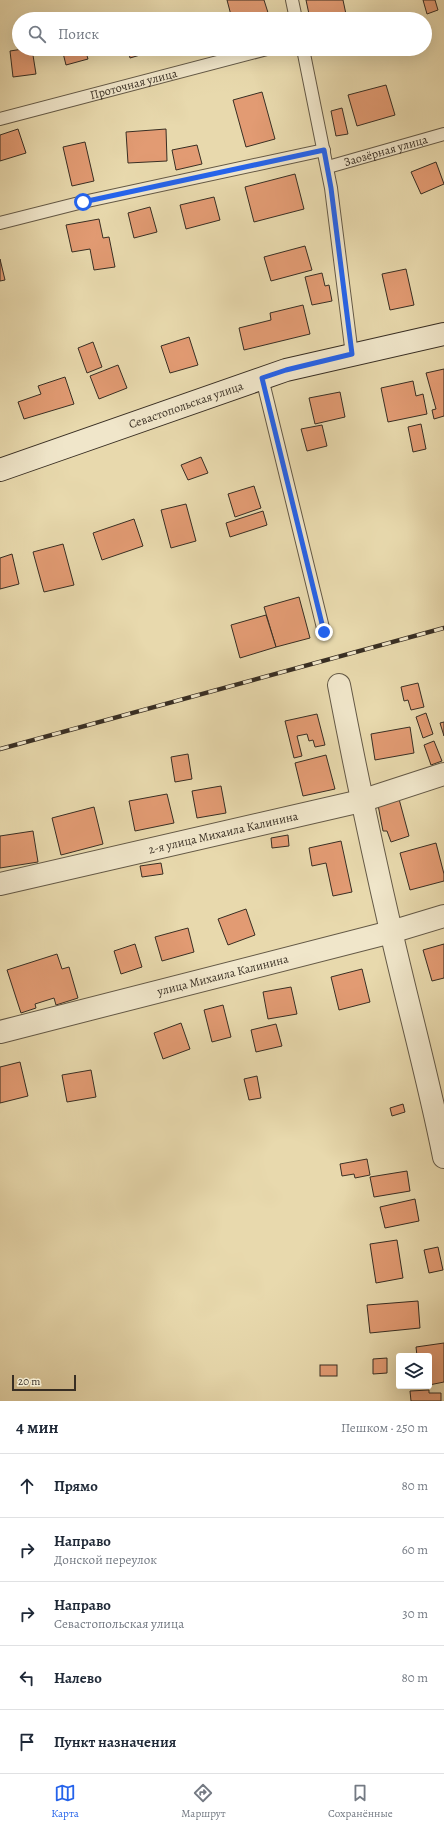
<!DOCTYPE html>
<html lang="ru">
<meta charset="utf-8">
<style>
body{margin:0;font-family:Alegreya,serif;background:#f6f6f7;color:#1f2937}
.controls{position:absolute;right:12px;bottom:12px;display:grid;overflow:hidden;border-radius:4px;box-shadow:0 4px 16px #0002}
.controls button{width:36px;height:36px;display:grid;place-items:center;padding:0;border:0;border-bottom:1px solid #e0e1e3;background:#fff;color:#1f2937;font:20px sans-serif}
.scale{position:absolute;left:12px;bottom:10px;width:64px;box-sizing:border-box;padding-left:4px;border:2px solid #382e23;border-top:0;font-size:11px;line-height:14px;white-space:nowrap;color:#382e23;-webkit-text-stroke:3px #f0e6ca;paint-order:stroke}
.stop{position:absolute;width:12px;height:12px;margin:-9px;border:3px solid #2563eb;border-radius:50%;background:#fff}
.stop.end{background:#2563eb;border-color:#fff;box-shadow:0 1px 4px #0008}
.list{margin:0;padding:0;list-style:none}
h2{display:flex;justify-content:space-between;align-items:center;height:52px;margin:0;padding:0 16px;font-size:17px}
h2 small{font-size:13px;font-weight:400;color:#747a83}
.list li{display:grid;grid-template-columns:26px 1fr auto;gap:12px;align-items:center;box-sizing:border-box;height:64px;padding:0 16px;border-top:1px solid #e0e1e3}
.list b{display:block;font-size:15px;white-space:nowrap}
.list p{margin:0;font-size:13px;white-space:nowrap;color:#747a83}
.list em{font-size:13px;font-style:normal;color:#747a83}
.icon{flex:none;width:22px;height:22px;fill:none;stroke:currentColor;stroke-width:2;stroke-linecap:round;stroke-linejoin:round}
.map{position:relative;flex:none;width:444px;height:1401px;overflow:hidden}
.search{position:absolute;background:#fff;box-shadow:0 4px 16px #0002;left:12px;right:12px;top:12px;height:44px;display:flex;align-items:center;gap:10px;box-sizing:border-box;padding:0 14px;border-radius:22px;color:#747a83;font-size:15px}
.sheet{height:372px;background:#fff}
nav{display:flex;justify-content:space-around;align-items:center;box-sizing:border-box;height:56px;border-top:1px solid #e0e1e3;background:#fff;font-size:11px;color:#747a83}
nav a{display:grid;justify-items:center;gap:2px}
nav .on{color:#2563eb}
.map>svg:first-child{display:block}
.building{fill:#e29b73;stroke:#382e23}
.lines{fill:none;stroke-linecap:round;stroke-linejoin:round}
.lane-casing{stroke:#645946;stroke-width:14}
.street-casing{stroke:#645946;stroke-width:24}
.secondary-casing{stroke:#382e23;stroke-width:24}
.lane{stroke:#f0e6ca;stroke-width:12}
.street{stroke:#f0e6ca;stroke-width:22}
.secondary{stroke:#f0e6ca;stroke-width:22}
.rail-casing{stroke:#382e23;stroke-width:4.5}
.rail{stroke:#f0e6ca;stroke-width:3;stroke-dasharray:9;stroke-linecap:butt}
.route{stroke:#2563eb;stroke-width:5}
.labels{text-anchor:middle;stroke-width:3;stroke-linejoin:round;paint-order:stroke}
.street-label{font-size:12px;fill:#382e23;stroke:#f0e6ca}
</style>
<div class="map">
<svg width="444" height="1401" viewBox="0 0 444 1401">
<rect width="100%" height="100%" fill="#e8d9ad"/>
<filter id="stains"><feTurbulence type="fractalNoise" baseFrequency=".005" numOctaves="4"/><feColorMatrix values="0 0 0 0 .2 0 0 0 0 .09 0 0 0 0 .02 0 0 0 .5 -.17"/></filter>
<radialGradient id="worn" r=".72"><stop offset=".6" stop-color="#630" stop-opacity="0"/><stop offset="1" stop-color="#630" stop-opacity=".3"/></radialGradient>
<g class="building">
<polygon points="227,0 264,0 270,19 232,19"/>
<polygon points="306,0 343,0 347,19 310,19"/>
<polygon points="423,0 435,0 438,10 427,14"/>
<polygon points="23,49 32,49 36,74 13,77 10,51"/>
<polygon points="62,49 85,49 88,59 66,65"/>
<polygon points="128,49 156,49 157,50 130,58"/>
<polygon points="386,85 395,115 357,126 348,95"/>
<polygon points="262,92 275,139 246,147 233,100"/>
<polygon points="342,108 348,134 336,136 331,111"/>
<polygon points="18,129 26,153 0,161 0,135"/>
<polygon points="166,129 167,161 128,163 126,132"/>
<polygon points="85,142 94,181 72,186 63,147"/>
<polygon points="197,145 202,164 176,170 172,150"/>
<polygon points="436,162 444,184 421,194 411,172"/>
<polygon points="295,174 304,209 254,222 245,187"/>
<polygon points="214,197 220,220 186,229 180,205"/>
<polygon points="150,207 157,232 134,238 128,213"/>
<polygon points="99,219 103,238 109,237 115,267 94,270 90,249 72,252 66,225"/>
<polygon points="305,246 312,270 271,281 264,257"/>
<polygon points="0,259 5,280 0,281"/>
<polygon points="406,269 414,305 390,310 382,274"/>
<polygon points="322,273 325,286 329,285 332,301 312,305 305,277"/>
<polygon points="303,305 310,334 244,350 239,328 271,320 270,313"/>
<polygon points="189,337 198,365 170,373 161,346"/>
<polygon points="93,342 102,367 87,373 78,348"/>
<polygon points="118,365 127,388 99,399 90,376"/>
<polygon points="444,369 444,416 434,419 432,410 436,409 426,373"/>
<polygon points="65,377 74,404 24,419 18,402 41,394 38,386"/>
<polygon points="413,381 416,396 423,394 427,414 388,422 381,388"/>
<polygon points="340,392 345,417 315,424 309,398"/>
<polygon points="421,424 426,449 413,452 408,427"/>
<polygon points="322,425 327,446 307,451 301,429"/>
<polygon points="201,457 208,473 188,480 181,465"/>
<polygon points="254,486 261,508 235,517 228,494"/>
<polygon points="186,504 196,541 171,548 161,510"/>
<polygon points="263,511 267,525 230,537 226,523"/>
<polygon points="134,519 143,546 102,560 93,533"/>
<polygon points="63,544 74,585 44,592 33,552"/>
<polygon points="12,554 19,584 0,589 0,558"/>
<polygon points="299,597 310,638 276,647 264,607"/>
<polygon points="266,615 276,647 240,658 231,625"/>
<polygon points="418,683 424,707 411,710 408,700 404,701 401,687"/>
<polygon points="426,713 433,734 423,738 416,717"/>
<polygon points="317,714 325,745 315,747 313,740 309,741 307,734 297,736 302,756 294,758 285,721"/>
<polygon points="444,722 444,736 440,723"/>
<polygon points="410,727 414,753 375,760 371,734"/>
<polygon points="434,741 442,761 431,765 424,745"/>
<polygon points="188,754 192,779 175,782 171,757"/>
<polygon points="326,755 335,789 303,796 295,763"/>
<polygon points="221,786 226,813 197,818 192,791"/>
<polygon points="167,794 174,823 135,831 129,801"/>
<polygon points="399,799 409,836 391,842 387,831 383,831 378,805"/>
<polygon points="94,807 103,844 61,855 52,818"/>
<polygon points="33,831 38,862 0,868 0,836"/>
<polygon points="288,835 289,846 272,848 271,838"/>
<polygon points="341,841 352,892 333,896 326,863 312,866 309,848"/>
<polygon points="436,843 444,874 444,881 410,890 400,853"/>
<polygon points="161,863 163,874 142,877 140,866"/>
<polygon points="246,909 255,935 228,945 218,919"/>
<polygon points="188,928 194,952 162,961 155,937"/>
<polygon points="135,944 142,967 121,974 114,951"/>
<polygon points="444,944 444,978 432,981 423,950"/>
<polygon points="57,954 62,969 69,967 78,998 56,1005 54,998 35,1004 36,1008 21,1013 7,970"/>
<polygon points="362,969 370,1002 339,1010 331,977"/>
<polygon points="291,987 297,1014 268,1019 263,992"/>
<polygon points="223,1005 231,1037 212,1042 204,1010"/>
<polygon points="181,1023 190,1049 163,1059 154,1033"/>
<polygon points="276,1024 282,1046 256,1052 251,1030"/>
<polygon points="20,1062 28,1096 0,1103 0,1067"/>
<polygon points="91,1070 96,1097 67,1102 62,1075"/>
<polygon points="257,1076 261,1098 249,1100 244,1079"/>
<polygon points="403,1104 405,1112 392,1116 390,1108"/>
<polygon points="367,1159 370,1175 355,1178 354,1174 342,1176 340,1164"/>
<polygon points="407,1171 410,1191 374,1197 370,1177"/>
<polygon points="415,1199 419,1221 385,1228 380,1207"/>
<polygon points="397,1240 403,1278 376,1283 370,1244"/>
<polygon points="438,1247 443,1270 429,1273 424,1250"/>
<polygon points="418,1301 420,1328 370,1333 367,1305"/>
<polygon points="444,1343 444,1382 429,1385 429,1356 417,1356 416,1347"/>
<polygon points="387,1358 387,1373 373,1374 373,1359"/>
<rect x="320" y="1365" width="17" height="11"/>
<polygon points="429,1390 429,1393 441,1393 441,1401 411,1401 410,1391"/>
</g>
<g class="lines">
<defs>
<g id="lane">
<polyline points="292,0 296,19"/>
<polyline points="303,49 331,188 352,355"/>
<path id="s1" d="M0,119L267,49"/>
<path id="s2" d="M328,167L444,134"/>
<polyline points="0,223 83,202 324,150"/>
<polyline points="262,378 324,632"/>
</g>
<g id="street">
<path d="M339,685C355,768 372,849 391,931C408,1006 429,1081 444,1157"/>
<path id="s3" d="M0,884L361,801L444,774"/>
<path id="s4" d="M0,1032L391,932L444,916"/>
</g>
<g id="secondary">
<path id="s5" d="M0,470L286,370L444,334"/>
</g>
</defs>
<use href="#lane" class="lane-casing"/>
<use href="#street" class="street-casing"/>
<use href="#secondary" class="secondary-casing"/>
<use href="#lane" class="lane"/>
<use href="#street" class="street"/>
<use href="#secondary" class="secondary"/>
<defs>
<polyline id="rail" points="0,749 444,628"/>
</defs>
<use href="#rail" class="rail-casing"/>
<use href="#rail" class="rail"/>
</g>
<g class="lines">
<polyline class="route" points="83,202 324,150 331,188 352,354 286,370 262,378 324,632"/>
</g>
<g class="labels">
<g class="street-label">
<text dy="4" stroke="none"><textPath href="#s1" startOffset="138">Проточная улица</textPath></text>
<text dy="4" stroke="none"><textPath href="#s2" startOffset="60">Заозёрная улица</textPath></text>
<text dy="4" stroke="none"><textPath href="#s5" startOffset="197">Севастопольская улица</textPath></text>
<text dy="4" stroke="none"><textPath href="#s3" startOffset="229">2-я улица Михаила Калинина</textPath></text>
<text dy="4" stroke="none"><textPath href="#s4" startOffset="230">улица Михаила Калинина</textPath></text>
</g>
</g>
<rect width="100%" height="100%" filter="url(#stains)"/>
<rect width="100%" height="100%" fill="url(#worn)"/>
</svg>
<div class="controls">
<button><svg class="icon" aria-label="layers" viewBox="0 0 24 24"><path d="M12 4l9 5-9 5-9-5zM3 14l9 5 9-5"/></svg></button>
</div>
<div class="scale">20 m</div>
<div class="stop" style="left:83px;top:202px"></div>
<div class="stop end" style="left:324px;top:632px"></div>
<div class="search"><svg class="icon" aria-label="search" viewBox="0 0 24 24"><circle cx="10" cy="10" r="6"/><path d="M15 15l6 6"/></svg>Поиск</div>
</div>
<section class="sheet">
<h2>4 мин<small>Пешком · 250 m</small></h2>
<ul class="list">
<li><svg class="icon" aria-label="ahead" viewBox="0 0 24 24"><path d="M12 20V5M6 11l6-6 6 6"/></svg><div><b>Прямо</b></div><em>80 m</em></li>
<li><svg class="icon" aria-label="right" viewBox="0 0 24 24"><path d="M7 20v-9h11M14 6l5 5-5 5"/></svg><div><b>Направо</b><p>Донской переулок</p></div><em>60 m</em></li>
<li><svg class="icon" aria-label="right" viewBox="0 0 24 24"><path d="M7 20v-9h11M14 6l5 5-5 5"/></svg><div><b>Направо</b><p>Севастопольская улица</p></div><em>30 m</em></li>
<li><svg class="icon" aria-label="left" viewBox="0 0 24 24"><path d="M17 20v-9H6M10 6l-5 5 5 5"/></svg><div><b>Налево</b></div><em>80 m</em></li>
<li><svg class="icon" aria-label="arrive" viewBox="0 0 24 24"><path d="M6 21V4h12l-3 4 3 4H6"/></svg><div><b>Пункт назначения</b></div></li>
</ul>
</section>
<nav>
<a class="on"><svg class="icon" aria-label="map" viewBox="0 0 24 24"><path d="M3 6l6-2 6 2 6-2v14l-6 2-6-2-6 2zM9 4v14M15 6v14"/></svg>Карта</a>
<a><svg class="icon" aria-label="directions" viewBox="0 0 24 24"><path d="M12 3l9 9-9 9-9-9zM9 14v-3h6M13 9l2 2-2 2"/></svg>Маршрут</a>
<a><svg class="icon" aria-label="saved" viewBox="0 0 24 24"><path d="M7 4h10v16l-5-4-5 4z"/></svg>Сохранённые</a>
</nav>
